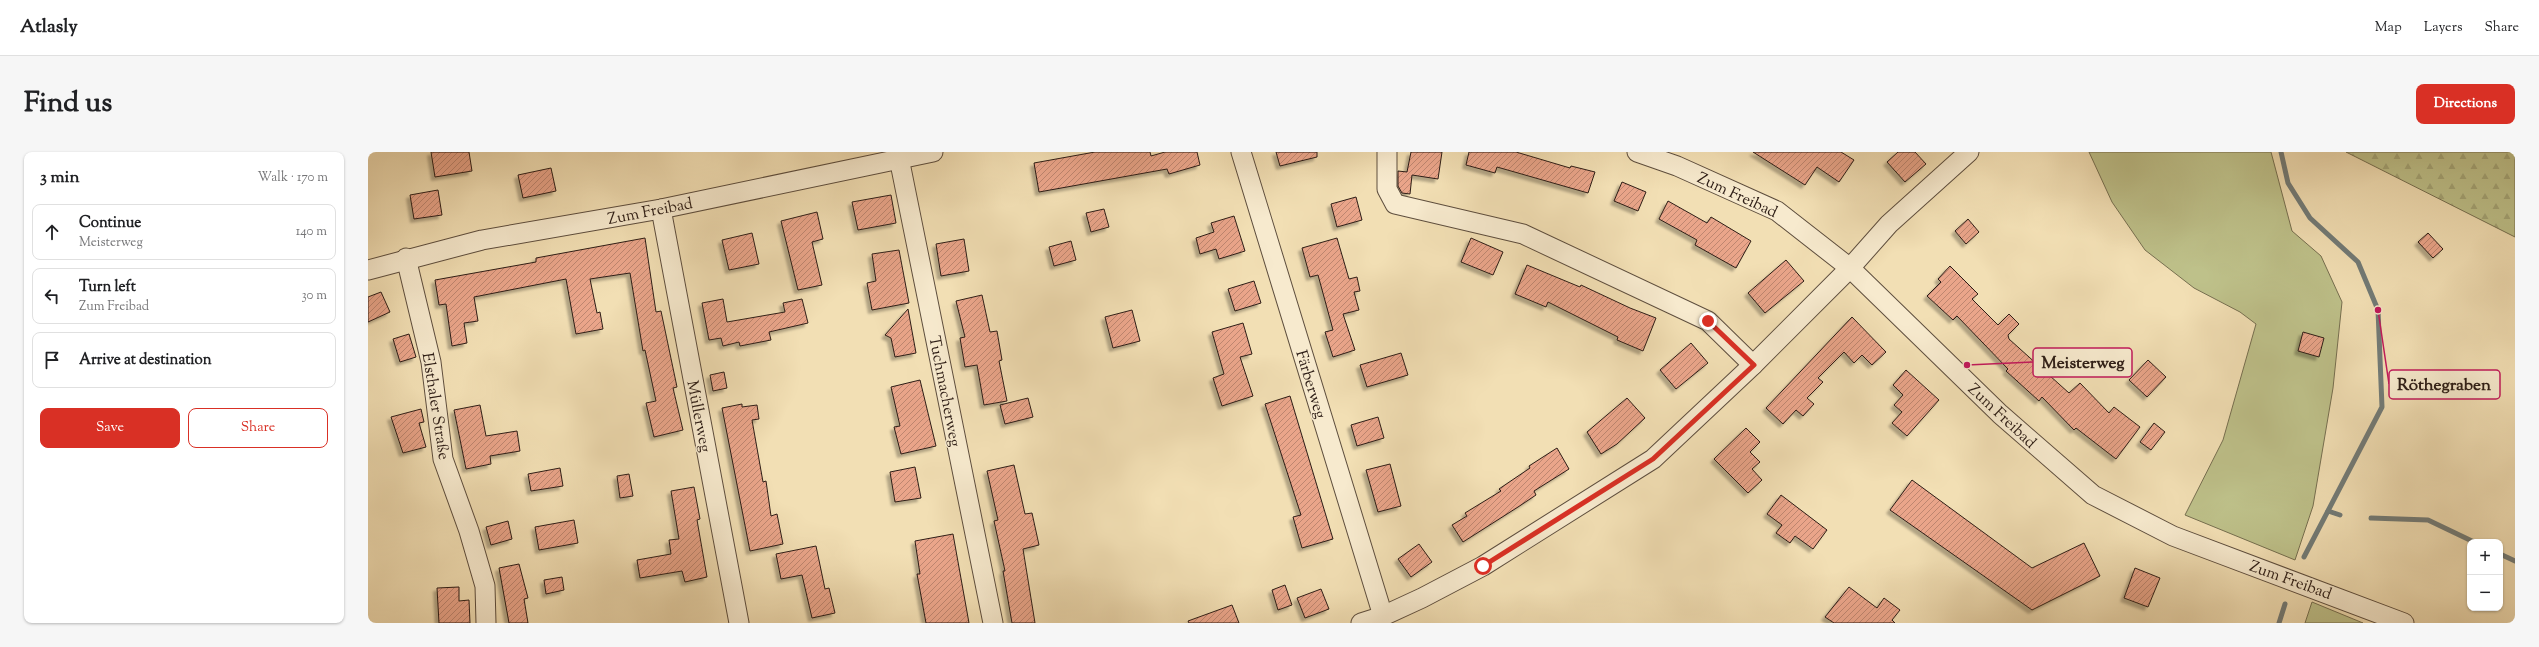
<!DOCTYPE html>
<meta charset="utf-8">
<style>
body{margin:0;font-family:"Sorts Mill Goudy",serif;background:#f6f6f6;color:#202124}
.controls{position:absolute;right:12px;bottom:12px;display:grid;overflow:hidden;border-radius:8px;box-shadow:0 1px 3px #0004}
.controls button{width:36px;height:36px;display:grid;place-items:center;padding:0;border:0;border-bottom:1px solid #e0e0e0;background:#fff;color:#202124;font:20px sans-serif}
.stop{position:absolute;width:12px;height:12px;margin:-9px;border:3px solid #d93025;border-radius:50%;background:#fff}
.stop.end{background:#d93025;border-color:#fff;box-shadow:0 1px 4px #0008}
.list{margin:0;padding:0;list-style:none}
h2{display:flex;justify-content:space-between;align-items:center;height:52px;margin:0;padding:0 16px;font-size:17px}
h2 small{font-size:13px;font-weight:400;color:#757577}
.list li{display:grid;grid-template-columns:26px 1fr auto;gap:12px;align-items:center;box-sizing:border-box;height:56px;margin:0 8px 8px;padding:0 8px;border:1px solid #e0e0e0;border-radius:8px}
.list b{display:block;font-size:15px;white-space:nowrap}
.list p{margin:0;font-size:13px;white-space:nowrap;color:#757577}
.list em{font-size:13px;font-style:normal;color:#757577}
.actions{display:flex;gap:8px;padding:12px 16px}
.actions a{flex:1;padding:9px 0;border:1px solid #d93025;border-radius:8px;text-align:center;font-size:14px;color:#d93025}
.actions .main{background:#d93025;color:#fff}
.icon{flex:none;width:22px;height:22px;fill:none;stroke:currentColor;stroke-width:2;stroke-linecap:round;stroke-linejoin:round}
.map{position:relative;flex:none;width:2147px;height:471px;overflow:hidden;border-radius:8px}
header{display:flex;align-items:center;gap:24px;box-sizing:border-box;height:56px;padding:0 20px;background:#fff;border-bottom:1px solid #e0e0e0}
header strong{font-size:19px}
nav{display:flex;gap:22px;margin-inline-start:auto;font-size:14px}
.intro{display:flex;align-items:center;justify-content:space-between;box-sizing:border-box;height:96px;padding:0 24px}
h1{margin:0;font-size:28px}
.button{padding:10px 18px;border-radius:8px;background:#d93025;color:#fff;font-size:14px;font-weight:700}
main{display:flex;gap:24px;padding:0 24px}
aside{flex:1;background:#fff;border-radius:8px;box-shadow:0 1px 3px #0004}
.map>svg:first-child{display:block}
.green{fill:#bec18a;stroke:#766f50}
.forest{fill:url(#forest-firs);stroke:#766f50}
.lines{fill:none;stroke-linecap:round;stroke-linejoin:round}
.stream{stroke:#727b77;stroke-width:5}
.building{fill:url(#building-hatch);stroke:#2d1d16;filter:url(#shadow)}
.street-casing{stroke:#5e4e3e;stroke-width:21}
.street{stroke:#f7eace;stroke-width:19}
.route{stroke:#d93025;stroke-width:5}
.labels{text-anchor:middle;stroke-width:3;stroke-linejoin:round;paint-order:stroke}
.street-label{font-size:16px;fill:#2d1d16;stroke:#f7eace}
.leader{fill:none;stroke:#c2185b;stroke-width:1.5}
.callout-dot{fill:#c2185b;stroke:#f7eace;stroke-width:1.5}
.callout{fill:#f7eace;stroke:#c2185b;stroke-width:1.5}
.callout-label{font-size:17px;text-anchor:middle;font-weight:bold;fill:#2d1d16}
</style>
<header>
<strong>Atlasly</strong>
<nav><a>Map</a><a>Layers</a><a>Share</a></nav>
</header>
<div class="intro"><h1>Find us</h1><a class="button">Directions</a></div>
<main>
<aside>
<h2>3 min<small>Walk · 170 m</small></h2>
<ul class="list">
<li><svg class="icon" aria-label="ahead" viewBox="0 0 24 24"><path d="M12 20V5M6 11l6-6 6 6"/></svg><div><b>Continue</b><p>Meisterweg</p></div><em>140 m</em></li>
<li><svg class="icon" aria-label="left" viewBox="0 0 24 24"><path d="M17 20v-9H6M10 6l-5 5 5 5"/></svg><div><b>Turn left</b><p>Zum Freibad</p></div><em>30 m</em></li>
<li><svg class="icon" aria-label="arrive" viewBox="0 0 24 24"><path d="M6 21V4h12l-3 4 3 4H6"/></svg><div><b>Arrive at destination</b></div></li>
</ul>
<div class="actions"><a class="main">Save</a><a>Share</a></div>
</aside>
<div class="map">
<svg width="2147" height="471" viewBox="0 0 2147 471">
<defs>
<pattern id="forest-firs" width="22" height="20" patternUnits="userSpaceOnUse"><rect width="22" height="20" fill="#bec18a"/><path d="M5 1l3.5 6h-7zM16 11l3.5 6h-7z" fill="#a4a576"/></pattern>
<pattern id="building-hatch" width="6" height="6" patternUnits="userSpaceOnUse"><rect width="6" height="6" fill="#eaa58a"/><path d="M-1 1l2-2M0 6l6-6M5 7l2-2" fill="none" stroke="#be8670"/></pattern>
<filter id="shadow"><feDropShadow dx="-3.5" dy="3.5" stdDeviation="1" flood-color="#0004"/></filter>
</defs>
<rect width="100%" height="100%" fill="#f2dfb4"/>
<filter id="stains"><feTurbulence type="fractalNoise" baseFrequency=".005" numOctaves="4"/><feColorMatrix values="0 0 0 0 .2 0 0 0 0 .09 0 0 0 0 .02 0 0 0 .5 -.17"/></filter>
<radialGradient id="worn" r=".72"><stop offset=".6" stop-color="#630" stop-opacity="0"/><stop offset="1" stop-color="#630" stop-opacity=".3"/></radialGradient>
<g class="green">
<polygon points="1721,0 1903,0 1924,79 1953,104 1974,150 1965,236 1945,354 1927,408 1817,363 1855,288 1888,172 1872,160 1826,136 1777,98 1744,50"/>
<polygon points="1944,450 1995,471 1937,471"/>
</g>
<polygon class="forest" points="1978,0 2147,0 2147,85"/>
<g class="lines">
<g class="stream">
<polyline points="1913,0 1920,31 1942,66 1990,110 2010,158 2014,255 1936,405"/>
<polyline points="1960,359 1972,363"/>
<polyline points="2003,366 2060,368 2106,390"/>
<polyline points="2132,402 2147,409"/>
<polyline points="1911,471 1917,452"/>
</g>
</g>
<g class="building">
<polygon points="63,0 101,0 104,19 67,25"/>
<polygon points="727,0 782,0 783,4 797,0 829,0 832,13 801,22 799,17 671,40 666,11"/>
<polygon points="908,0 949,0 949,5 912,14"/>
<polygon points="1043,0 1074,0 1070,27 1044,23 1042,42 1034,41 1030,34 1030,19 1039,20"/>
<polygon points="1101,0 1148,0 1202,16 1203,14 1227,20 1220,41 1129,15 1127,21 1098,13"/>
<polygon points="1385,0 1473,0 1486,8 1471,30 1449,15 1437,33"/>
<polygon points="1530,0 1547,0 1558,12 1537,30 1519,10"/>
<polygon points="183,16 188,39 155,46 150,23"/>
<polygon points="1254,30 1278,40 1270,59 1246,49"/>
<polygon points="70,38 74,63 46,67 42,43"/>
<polygon points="523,43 528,71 490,78 484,50"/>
<polygon points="988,45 994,68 969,75 963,52"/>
<polygon points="1300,49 1339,71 1343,65 1383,89 1368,116 1327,93 1329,88 1291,67"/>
<polygon points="736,57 741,75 723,80 718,61"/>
<polygon points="449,60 455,87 444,90 454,133 430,138 413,69"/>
<polygon points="866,64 877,99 851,107 848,97 832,102 828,86 846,80 843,71"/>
<polygon points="1600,67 1611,80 1598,92 1587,79"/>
<polygon points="384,81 391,112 361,118 354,88"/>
<polygon points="2060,81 2075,97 2065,106 2050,90"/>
<polygon points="277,86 288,160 293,159 309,235 305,236 315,278 286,285 278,251 288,249 277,198 275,199 262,121 222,127 229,161 232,160 235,177 208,182 198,127 106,145 110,169 96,171 99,191 84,194 78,152 71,153 67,128 168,110 168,106"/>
<polygon points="969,86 981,127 989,125 992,139 986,140 991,158 975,162 987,198 965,205 957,180 965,178 950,123 942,125 934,96"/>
<polygon points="1103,86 1135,100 1125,123 1093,110"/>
<polygon points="596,87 601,119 573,124 568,92"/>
<polygon points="703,89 708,108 686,114 681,95"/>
<polygon points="531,98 541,151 504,158 499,131 508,129 504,102"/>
<polygon points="1418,108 1436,129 1397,161 1380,141"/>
<polygon points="1159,113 1212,135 1213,133 1262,156 1288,166 1275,199 1249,188 1250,185 1180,150 1178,155 1147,142"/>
<polygon points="1582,114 1610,142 1604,147 1630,173 1641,162 1651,172 1640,183 1641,187 1701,241 1712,231 1741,261 1746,255 1772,275 1748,307 1708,276 1706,278 1674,245 1671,249 1638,219 1640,217 1589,164 1585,168 1559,144 1573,130 1570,127"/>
<polygon points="886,129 893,151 867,159 860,137"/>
<polygon points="13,140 22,160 0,170 0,145"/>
<polygon points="614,143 622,180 629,179 634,208 631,209 639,249 616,253 609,213 597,215 592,186 597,185 588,149"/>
<polygon points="355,147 359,170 417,160 415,151 434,147 440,171 401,180 403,188 372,194 371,190 355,194 353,186 341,188 334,151"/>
<polygon points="540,157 548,201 527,205 523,186 517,183"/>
<polygon points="764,158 772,189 745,196 737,165"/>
<polygon points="1484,165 1518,200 1504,213 1494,203 1486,211 1476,200 1450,226 1455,230 1439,246 1446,252 1435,264 1428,258 1415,272 1398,256"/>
<polygon points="875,171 884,202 872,205 885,244 854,254 845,226 856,222 844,180"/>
<polygon points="1935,180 1956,186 1951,205 1930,199"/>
<polygon points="41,182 48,205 32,210 25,187"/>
<polygon points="1323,191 1340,211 1308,237 1292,218"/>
<polygon points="1033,201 1040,223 999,235 992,213"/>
<polygon points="1780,208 1798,225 1779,245 1761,228"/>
<polygon points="1538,218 1571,248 1539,284 1524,271 1534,260 1526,253 1535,243 1525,233"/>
<polygon points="356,220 359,236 345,239 342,223"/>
<polygon points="552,228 568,294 533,302 526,275 532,274 523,235"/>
<polygon points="922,244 965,387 934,396 925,365 933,363 897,252"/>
<polygon points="660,246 665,265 637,272 632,253"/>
<polygon points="1259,246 1277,266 1249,292 1233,302 1219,280"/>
<polygon points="374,252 374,255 389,253 391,267 384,268 395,330 398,329 403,364 409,362 415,392 382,399 354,256"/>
<polygon points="112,253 118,284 149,279 152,299 122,304 123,312 98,317 86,258"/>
<polygon points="53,257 56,270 51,271 58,295 35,301 23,265"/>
<polygon points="1010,265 1016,286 989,294 983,273"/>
<polygon points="1786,271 1797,280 1783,298 1772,290"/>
<polygon points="1378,276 1392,290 1382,300 1392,310 1384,317 1394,328 1380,341 1346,307"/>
<polygon points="1189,296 1201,317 1166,339 1168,343 1150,355 1095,390 1084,373 1099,364 1097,361 1133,339 1131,337 1162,316 1161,314"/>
<polygon points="1022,312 1033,354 1010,360 998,318"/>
<polygon points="646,313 657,362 664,361 671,393 655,397 667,471 644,471 635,419 637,419 626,369 630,368 619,319"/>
<polygon points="547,315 553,346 527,350 522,320"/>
<polygon points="192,316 195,334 163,339 160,322"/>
<polygon points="261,322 265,344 252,346 249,324"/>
<polygon points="1544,328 1664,416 1716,391 1732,424 1664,458 1522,358"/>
<polygon points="326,335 332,367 329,368 339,425 317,430 314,419 272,426 269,408 303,402 301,388 311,387 303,339"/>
<polygon points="1413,343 1459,378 1445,397 1427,384 1422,391 1408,381 1414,373 1399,362"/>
<polygon points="206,368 210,391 171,398 167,375"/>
<polygon points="140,369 144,387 123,393 118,375"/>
<polygon points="585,382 601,471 558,471 549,422 552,422 547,389"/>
<polygon points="1051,392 1064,410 1043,425 1030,407"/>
<polygon points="448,394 457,437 461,436 467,461 444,466 434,423 413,427 408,402"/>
<polygon points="151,412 160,446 156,447 160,471 141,471 131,416"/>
<polygon points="1767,416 1792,426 1780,455 1756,446"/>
<polygon points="194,425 196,438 178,442 176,428"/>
<polygon points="917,433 924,453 910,458 904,438"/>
<polygon points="91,435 91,449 101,448 102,471 71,471 69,436"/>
<polygon points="1481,435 1509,456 1516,446 1532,458 1524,468 1527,471 1466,471 1457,465"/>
<polygon points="953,437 961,457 937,466 929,446"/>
<polygon points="864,453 871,471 821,471 820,469"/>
</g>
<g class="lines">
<defs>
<g id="street">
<polyline points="873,0 1015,464"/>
<polyline points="1019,0 1019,37 1027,52 1155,82 1340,169 1385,213"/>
<polyline points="1269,0 1309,14 1409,59 1482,116 1632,262 1725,343 1805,384 2036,471"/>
<polyline points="531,6 625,471"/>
<polyline points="293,57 371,471"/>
<polyline points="38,106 63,210 75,307 101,379 117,434 118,471"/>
<polyline points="0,118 114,88 293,57 565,0"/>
<polyline points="993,471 1015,464 1054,446 1115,414 1285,307 1385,213 1482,116 1521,72 1601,0"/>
</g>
</defs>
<use href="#street" class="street-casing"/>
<use href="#street" class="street"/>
</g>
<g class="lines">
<polyline class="route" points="1115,414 1285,307 1386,213 1340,169"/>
</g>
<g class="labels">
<g class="street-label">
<text transform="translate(1370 42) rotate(25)" y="6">Zum Freibad</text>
<text transform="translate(282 58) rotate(-11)" y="6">Zum Freibad</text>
<text transform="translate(944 232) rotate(73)" y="6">Färberweg</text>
<text transform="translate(578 239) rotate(79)" y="6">Tuchmacherweg</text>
<text transform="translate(69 254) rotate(81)" y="6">Elsthaler Straße</text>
<text transform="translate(1635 263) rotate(43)" y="6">Zum Freibad</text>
<text transform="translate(332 264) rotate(79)" y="6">Müllerweg</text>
<text transform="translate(1923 427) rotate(20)" y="6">Zum Freibad</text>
</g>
</g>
<path class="leader" d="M1599 213L1665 210M2010 158L2021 232"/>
<g class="callout-dot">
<circle cx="1599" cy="213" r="4"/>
<circle cx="2010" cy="158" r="4"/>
</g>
<g class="callout">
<rect x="1665" y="196" width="99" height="29" rx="4"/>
<rect x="2021" y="218" width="111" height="29" rx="4"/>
</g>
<g class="callout-label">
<text x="1715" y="216">Meisterweg</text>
<text x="2076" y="238">Röthegraben</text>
</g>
<rect width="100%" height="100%" filter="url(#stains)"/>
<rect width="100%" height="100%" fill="url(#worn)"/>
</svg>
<div class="controls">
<button>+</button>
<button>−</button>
</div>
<div class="stop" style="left:1115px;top:414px"></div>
<div class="stop end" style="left:1340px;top:169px"></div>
</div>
</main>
